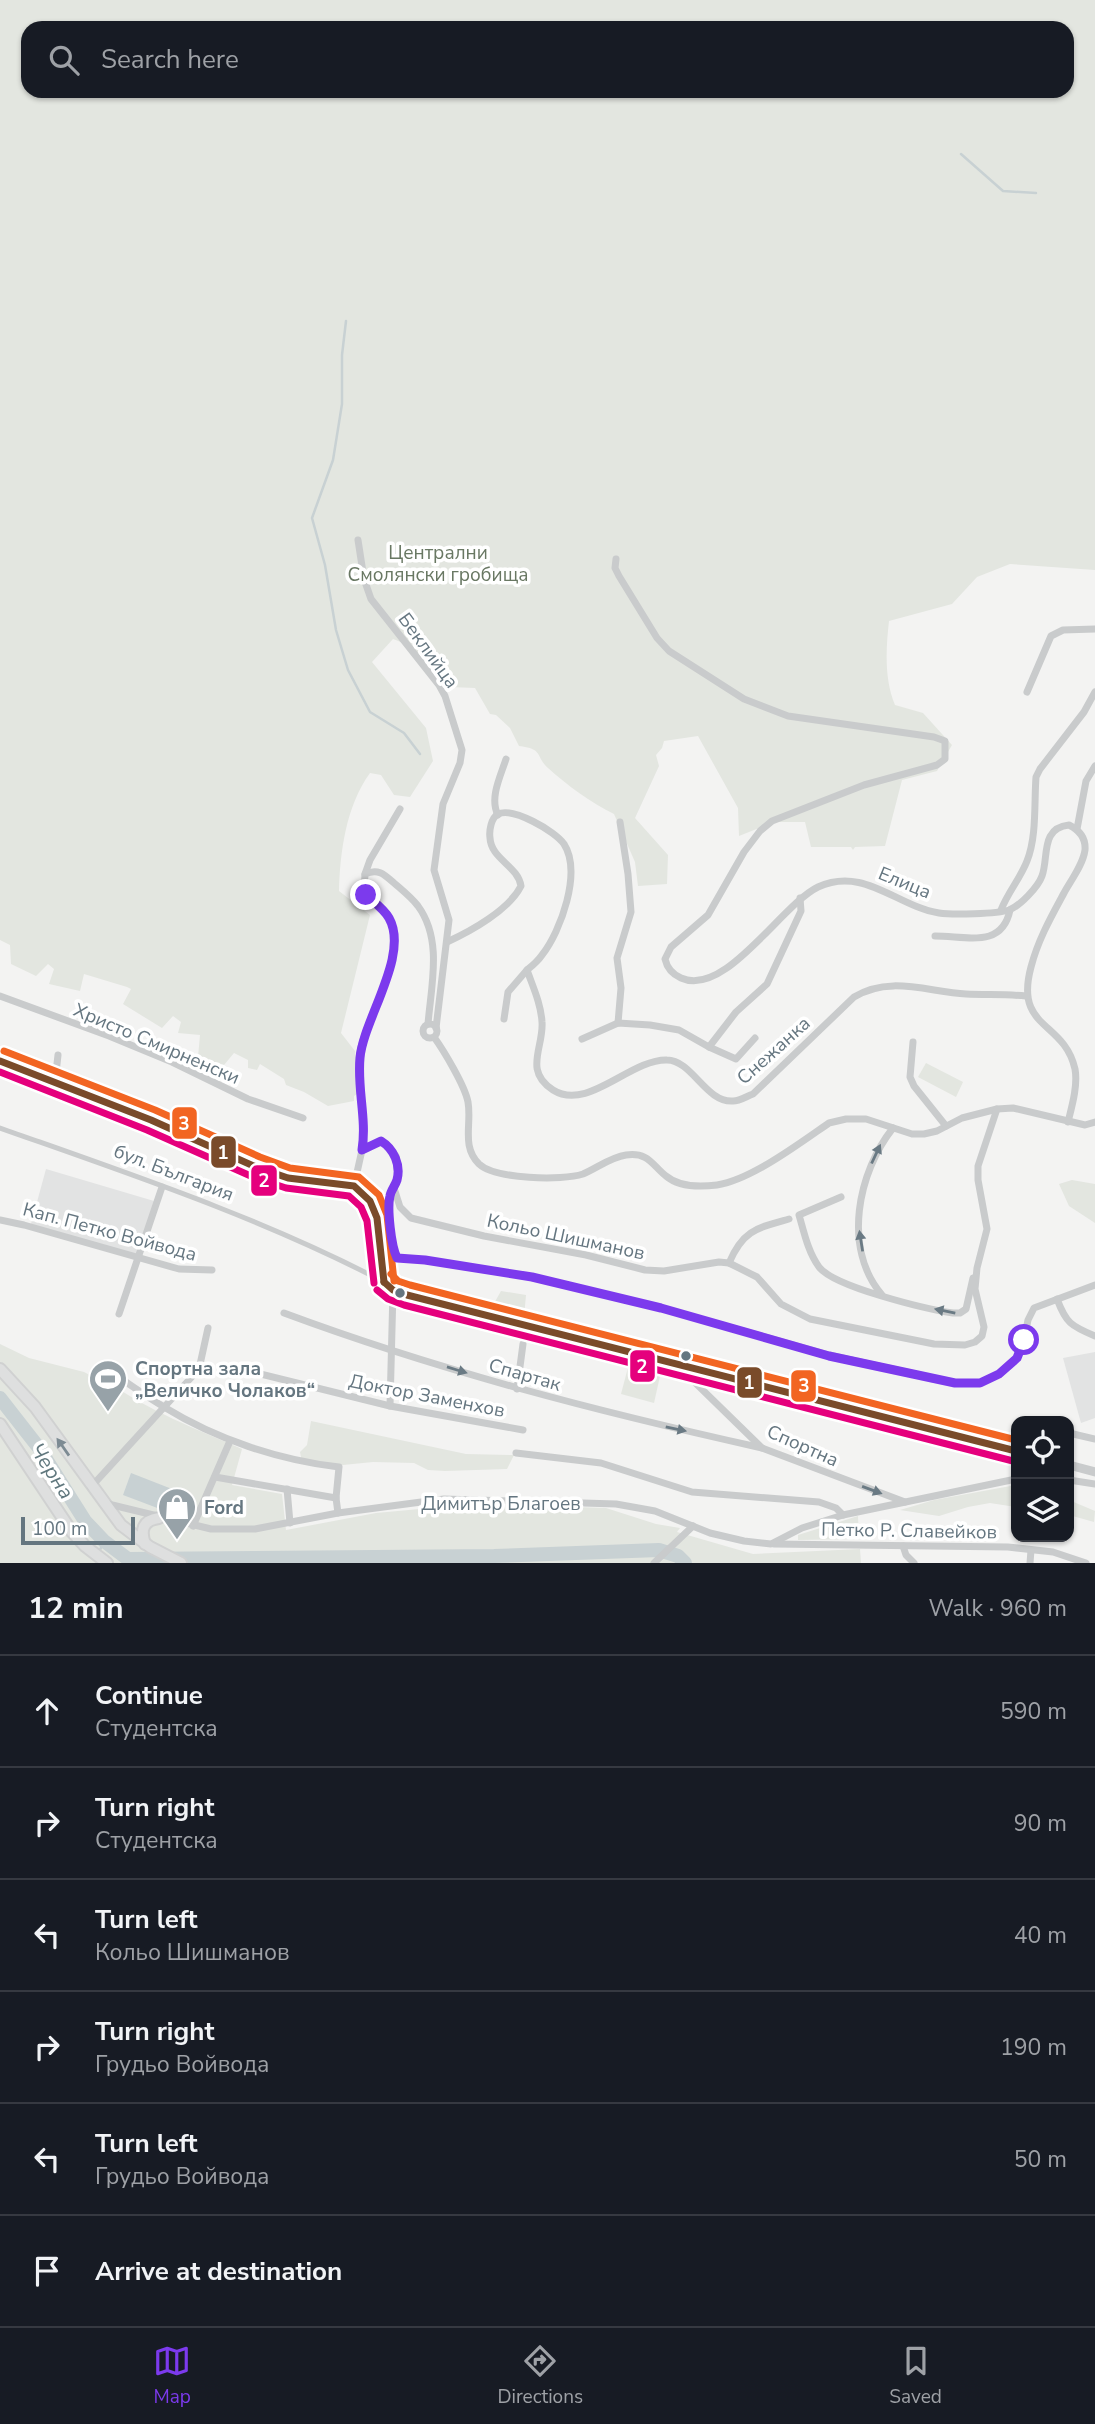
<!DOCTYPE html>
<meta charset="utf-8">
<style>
body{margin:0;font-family:"Nunito Sans",sans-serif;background:#242831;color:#f1f3f6}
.controls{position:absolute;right:21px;bottom:21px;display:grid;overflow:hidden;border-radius:14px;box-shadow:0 2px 5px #0004}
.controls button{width:63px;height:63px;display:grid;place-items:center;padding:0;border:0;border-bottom:2px solid #363941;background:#171b24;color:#f1f3f6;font:35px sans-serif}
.scale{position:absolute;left:21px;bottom:18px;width:114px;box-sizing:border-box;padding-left:7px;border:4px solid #657680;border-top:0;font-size:19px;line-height:24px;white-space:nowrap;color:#657680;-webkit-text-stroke:5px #fff;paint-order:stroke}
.stop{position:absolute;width:21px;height:21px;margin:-16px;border:5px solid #7c3aed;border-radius:50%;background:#fff}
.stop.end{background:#7c3aed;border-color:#fff;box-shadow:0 2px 7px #0008}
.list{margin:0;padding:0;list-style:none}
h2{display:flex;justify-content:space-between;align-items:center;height:91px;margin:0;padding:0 28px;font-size:30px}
h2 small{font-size:23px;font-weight:400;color:#9ea1a6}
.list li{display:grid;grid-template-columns:46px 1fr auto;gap:21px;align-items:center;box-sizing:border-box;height:112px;padding:0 28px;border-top:2px solid #363941}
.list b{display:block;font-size:26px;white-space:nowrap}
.list p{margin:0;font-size:23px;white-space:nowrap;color:#9ea1a6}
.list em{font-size:23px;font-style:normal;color:#9ea1a6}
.icon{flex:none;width:38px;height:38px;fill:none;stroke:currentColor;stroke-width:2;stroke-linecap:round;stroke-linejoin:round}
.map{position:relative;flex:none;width:1095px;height:1563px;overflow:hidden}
.search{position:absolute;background:#171b24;box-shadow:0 2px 5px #0004;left:21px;right:21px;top:21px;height:77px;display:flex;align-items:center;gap:18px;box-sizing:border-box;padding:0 24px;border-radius:21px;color:#9ea1a6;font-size:26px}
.sheet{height:763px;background:#171b24}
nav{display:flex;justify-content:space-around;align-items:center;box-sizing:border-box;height:98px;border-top:2px solid #363941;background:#171b24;font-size:19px;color:#9ea1a6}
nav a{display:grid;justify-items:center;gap:4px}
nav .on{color:#7c3aed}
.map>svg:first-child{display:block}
.built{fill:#e2e3e3}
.green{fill:#e3e6e0;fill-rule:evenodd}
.water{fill:#c8d1d3}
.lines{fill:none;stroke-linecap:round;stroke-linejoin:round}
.stream{stroke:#c8d1d3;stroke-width:2.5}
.river{stroke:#c8d1d3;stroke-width:14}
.secondary-casing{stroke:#d0d1d1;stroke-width:14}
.pedestrian{stroke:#c9cbcc;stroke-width:5}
.minor{stroke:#c9cbcc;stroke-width:7}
.tertiary{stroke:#c9cbcc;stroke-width:9}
.secondary{stroke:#dedfdf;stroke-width:10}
.bus-1-casing{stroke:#fff;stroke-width:12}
.bus-2-casing{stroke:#fff;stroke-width:12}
.bus-3-casing{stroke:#fff;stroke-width:12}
.bus-1{stroke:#7a4b2a;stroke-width:7}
.bus-2{stroke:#e5007d;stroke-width:7}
.bus-3{stroke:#f26522;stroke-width:7}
.oneway{fill:#6a7a84}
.oneway2{fill:#7d8b93}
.route{stroke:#7c3aed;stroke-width:9}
.bus-dot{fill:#657680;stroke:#fff;stroke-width:2.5}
.labels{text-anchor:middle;stroke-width:7;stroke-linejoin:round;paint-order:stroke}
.park-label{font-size:19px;fill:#697863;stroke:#fff}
.street-label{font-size:19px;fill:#657680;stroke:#fff}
.poi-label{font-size:19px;font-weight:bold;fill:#657680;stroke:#fff;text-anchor:start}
.water-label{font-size:21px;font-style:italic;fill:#61787e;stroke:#fff}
.line-badge{stroke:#fff;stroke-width:2.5}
.badge-label{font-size:19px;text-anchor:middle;font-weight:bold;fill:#fff}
</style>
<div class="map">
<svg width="1095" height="1563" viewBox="0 0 1095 1563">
<rect width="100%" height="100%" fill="#f3f3f2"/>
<g class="built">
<polygon points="46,1169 154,1201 137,1255 31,1224"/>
<polygon points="1095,1352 1095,1418 1081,1423 1063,1358"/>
</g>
<g class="green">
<path d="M0,0H1095V570L1010,564L977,577L952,604L889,621C886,648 884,679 895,705L923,713L952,745L937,771L902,780L885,846L855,847L853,850L851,847H811L805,822H774L739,836L738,808L698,736L664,741L662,748L656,755L659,766L635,818L668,855L667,884L638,886L635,862L614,814C591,803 567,785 548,768C535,756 544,749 519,746L510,728L496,715L490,714L475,688L450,687C433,667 418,648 393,639L372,662L426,728L433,761L410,797L394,795L381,775L370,773C346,806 340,852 339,891L370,915L341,1033L355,1051L357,1094L354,1096V1101L328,1106L304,1092L286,1085L284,1079L260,1064L257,1070L248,1068V1060L234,1053L224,1065L198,1057L200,1035L178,1033L181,1022L173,1016L162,1028L123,1004L131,989L127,987L84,974L80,991L49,984L54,969L48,964L36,976L11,964L10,945L0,940ZM28,28H1067V91H28Z"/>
<polygon points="926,1063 963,1082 956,1097 918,1077"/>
<polygon points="1072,1180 1095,1184 1095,1223 1069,1206 1059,1184"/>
<polygon points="501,1291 526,1295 524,1317 492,1307"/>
<path d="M0,1344L29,1358L84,1372L107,1384L109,1382C148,1411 197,1429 242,1449L232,1485L282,1494L286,1530L376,1513L474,1504L606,1508L656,1524L680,1528L677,1532L753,1554L860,1549L861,1563H0Z"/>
<polygon points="630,1360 662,1367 654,1403 621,1394"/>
<polygon points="311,1421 466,1454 514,1455 507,1469 445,1471 428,1470 414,1463 373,1462 333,1466 302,1462 300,1452 307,1445"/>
<polygon points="1016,1485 1016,1507 990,1503 968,1507 939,1516 900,1510 934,1500"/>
<polygon points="1069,1500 1095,1511 1094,1522 1069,1515"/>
<polygon points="858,1516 859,1539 798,1540 798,1535"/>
</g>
<polygon class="water" points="131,1473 195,1498 189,1520 123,1495"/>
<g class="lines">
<g class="stream">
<polyline points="961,154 1003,191 1036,193"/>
<polyline points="346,321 342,355 342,404 333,460 312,518 325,565 336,630 348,670 370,712 404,733 420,754"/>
<polyline points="100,1550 104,1541"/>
</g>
<polyline class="river" points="0,1398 39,1448 85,1521 104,1541 128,1559 494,1556 659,1550 678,1556 685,1563"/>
<defs>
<g id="secondary">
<polyline points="0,1369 35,1407 121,1525 150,1547 181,1563"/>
<polyline points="0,1424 72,1532 85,1546 107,1563"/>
<path d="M145,1544C140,1530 143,1520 159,1518"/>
</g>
</defs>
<use href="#secondary" class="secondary-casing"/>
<path class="pedestrian" d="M0,1128C130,1174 262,1218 384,1282"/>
<g class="minor">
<polyline points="358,540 364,579 371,599 439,685 445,696 462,750 460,763 443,804 434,870 449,920 436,1028"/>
<path d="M616,559L615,568L619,576L657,638L669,651L744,699L788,716L934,737L945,741V759L937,765L864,785L772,821L760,831L744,852L708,915L671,947L665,959C667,968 672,974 681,978C725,998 781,905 818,887C864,866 896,906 939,913C952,915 997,914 1009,910C1020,906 1038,887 1042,876C1049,857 1040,828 1069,825C1079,830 1086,837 1085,850C1083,865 1071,880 1064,893C1051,917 1038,940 1031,967C1014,1030 1064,1020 1075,1069C1078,1085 1072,1106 1068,1122"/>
<polyline points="1027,692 1051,636 1063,630 1095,629"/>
<path d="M498,815C489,798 501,775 506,759"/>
<polyline points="1077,829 1086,781 1095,766"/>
<polyline points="365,874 370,860 400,809"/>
<path d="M1001,910C1008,892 1020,879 1027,861C1037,836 1034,803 1036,777L1040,769L1084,712L1095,692"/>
<path d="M935,936C966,936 1002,949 1010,910"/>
<path d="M447,942C471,931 509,910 521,886C518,866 491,859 490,838C489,831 491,818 498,814C513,807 555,831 564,844C582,872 561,931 542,955C538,961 532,966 527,970C533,987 541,1004 542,1022C544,1047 523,1071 553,1090C588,1112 630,1059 667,1060C692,1060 706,1103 733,1101C740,1101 747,1096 753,1094L854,997C890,975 928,992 966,994C986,995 1006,994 1026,996"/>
<polyline points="0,996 109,1036 172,1062 248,1099 303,1118"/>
<polyline points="504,1019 508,992 527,970"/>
<polyline points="618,1023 621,988 617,958 631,912 628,874 620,822"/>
<circle cx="430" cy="1031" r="7"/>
<path d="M434,1037C444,1051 465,1086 468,1102C472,1124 461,1146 479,1164C495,1179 562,1181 583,1174C597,1168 611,1157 626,1155C649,1152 652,1165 666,1176C680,1188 701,1187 717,1185C751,1180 800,1143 829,1123L846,1119H866L912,1134H924L937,1131L962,1118L997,1109L1013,1108L1085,1125L1095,1122"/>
<polyline points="582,1039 618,1023 650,1025 679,1030 709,1047 736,1059 755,1038"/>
<polyline points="913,1042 910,1077 914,1086 946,1126"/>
<polyline points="709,1047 736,1012 767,984 801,911 800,898"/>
<polyline points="55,1082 58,1055"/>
<path d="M362,1150C367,1119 357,1089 359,1058C363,1020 410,956 389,918C383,907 371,901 364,891L365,874C378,868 384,874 394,883C402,890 411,897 418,906C443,940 431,986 428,1024"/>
<polyline points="354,1186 362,1150 381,1141 387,1145 396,1156 398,1177 394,1188 400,1207 411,1218 484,1236 586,1255 645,1270 664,1271 719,1262 729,1263 757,1277 781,1304 810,1319 934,1344 965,1345 975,1342 982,1336 984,1327 975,1289 977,1268 987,1229 978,1180 978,1166 997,1109"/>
<path d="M393,1188C386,1202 390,1244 397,1258L425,1260L532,1277L661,1308L829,1355L955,1383H980L999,1374L1017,1358L1024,1340L1028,1320L1034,1308L1095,1285"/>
<path d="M841,1197L799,1215C804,1232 808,1252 819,1267C834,1287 926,1309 953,1313H960L966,1309L973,1278"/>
<polyline points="0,1220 24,1225 179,1269 212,1270"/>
<path d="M729,1263C743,1230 757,1228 789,1219"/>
<path d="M882,1295C842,1248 858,1172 893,1128"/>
<path d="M1057,1299C1066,1323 1071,1326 1095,1336"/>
<path d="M284,1313C440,1371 600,1412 762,1448"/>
<polyline points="119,1314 162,1187"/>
<polyline points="675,1363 762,1448 905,1502"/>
<path d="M101,1365C122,1379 142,1394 164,1407C216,1439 278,1460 339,1467L336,1498L338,1513"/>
<polyline points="244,1370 390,1406 523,1430"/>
<polyline points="517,1389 523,1344"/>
<polyline points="390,1406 393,1290"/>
<polyline points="1069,1433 1095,1439"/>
<polyline points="516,1453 601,1463 692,1492 819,1502 836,1508 843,1515"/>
<polyline points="215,1477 336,1498"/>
<polyline points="1069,1480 1095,1484"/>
<polyline points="91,1487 199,1369 208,1328"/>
<polyline points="287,1489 290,1523"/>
<polyline points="104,1503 211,1529 255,1529 338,1513 444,1499 616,1504 655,1511 710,1533 744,1541 771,1544 802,1528 843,1515 1016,1479"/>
<polyline points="193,1526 230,1441"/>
<polyline points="774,1544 1008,1547 1053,1552 1086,1563"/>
<polyline points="903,1546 906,1555 914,1563"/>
<polyline points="654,1563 693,1526"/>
<polyline points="1030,1563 1031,1550"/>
</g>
<g class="tertiary">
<path d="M0,1061C51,1081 104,1099 154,1121C197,1140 240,1164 286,1177C301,1182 349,1182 358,1189C393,1217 368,1272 393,1290L1016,1451"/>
<polyline points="1069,1465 1095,1472"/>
</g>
<use href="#secondary" class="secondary"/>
<defs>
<g id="bus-1">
<polyline points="0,1061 151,1120 256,1167 288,1178 354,1186 370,1201 377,1218 384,1282"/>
<polyline points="384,1282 393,1290 407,1295 1016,1451"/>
</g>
<g id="bus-2">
<polyline points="0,1072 147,1130 253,1177 286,1188 349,1196 361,1207 367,1221 374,1283"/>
<polyline points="377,1290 388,1299 404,1305 1013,1461"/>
</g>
<g id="bus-3">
<polyline points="4,1051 155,1110 260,1157 290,1168 359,1177 379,1195 387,1215 394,1281"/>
<polyline points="391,1274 398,1281 410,1285 1016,1440"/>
</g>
</defs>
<use href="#bus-1" class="bus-1-casing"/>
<use href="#bus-2" class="bus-2-casing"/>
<use href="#bus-3" class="bus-3-casing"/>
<use href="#bus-1" class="bus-1"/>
<use href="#bus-2" class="bus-2"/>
<use href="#bus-3" class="bus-3"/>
</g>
<defs><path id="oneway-solid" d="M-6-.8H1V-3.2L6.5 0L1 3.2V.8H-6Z" transform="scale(1.75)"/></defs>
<g class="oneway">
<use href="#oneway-solid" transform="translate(876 1154) rotate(-65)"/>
<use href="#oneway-solid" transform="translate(861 1241) rotate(-99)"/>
<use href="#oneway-solid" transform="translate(945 1311) rotate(-169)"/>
<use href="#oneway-solid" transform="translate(457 1370) rotate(17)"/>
<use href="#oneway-solid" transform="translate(676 1429) rotate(12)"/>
<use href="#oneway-solid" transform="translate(872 1490) rotate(20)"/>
</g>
<use class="oneway2" href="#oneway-solid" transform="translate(63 1447) rotate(-125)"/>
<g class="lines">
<path class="route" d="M366,895C374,902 384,909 389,918C410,955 363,1020 360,1058C357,1089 367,1119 362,1150L381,1141C394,1149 401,1165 397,1180C395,1186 391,1190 390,1196C387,1208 391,1246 397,1258L425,1260L532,1277L661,1308L829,1356L955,1383H980L999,1374L1017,1358L1024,1340"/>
</g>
<defs>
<symbol id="stadium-pin" viewBox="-11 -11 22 30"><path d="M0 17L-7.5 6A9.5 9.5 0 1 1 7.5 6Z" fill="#97a2a8" stroke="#fff"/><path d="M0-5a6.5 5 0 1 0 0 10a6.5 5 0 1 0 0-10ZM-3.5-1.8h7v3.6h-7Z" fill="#fff"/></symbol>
<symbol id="shop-pin" viewBox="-11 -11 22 30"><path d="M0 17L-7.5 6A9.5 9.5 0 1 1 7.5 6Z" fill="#97a2a8" stroke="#fff"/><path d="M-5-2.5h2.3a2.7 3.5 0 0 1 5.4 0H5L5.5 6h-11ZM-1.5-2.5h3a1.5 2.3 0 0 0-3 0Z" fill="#fff"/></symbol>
</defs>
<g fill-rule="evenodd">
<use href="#stadium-pin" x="86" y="1357" width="44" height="60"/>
<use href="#shop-pin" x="155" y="1485" width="44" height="60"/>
</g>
<g class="bus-dot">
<circle cx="400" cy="1293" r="6"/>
<circle cx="686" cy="1356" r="6"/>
</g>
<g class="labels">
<g class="park-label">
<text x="438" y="559">Централни<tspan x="438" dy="22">Смолянски гробища</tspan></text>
</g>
<g class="street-label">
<text transform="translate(429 650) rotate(54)" y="7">Беклийца</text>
<text transform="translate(905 882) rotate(22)" y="7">Елица</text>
<text transform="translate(157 1043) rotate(23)" y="7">Христо Смирненски</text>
<text transform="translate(773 1050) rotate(-42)" y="7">Снежанка</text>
<text transform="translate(174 1172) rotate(21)" y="7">бул. България</text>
<text transform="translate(110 1231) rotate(15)" y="7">Кап. Петко Войвода</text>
<text transform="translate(566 1236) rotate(12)" y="7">Кольо Шишманов</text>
<text transform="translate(525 1374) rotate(16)" y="7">Спартак</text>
<text transform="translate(427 1395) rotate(11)" y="7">Доктор Заменхов</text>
<text transform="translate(803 1445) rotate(24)" y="7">Спортна</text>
<text x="501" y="1510">Димитър Благоев</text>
<text transform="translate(909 1530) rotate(1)" y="7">Петко Р. Славейков</text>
</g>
<g class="poi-label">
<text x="135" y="1375">Спортна зала<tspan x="135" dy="22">„Величко Чолаков“</tspan></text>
<text x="204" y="1514">Ford</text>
</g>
<g class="water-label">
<text transform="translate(52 1471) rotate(57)" y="7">Черна</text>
</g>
</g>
<g class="line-badge">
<rect x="171" y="1106" width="27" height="34" rx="7" fill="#f26522"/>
<rect x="210" y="1135" width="27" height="34" rx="7" fill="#7a4b2a"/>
<rect x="250" y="1164" width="28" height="33" rx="7" fill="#e5007d"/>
<rect x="629" y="1349" width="27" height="34" rx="7" fill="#e5007d"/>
<rect x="736" y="1366" width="27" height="33" rx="7" fill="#7a4b2a"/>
<rect x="790" y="1369" width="27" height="34" rx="7" fill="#f26522"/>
</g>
<g class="badge-label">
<text x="184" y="1130">3</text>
<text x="223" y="1159">1</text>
<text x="264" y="1187">2</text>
<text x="642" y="1373">2</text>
<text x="749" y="1389">1</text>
<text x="804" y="1392">3</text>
</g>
</svg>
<div class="controls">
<button><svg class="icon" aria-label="locate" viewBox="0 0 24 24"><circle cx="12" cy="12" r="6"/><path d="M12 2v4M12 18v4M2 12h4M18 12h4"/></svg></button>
<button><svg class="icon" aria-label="layers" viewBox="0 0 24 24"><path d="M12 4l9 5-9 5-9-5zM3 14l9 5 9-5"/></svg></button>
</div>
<div class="scale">100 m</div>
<div class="stop" style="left:1024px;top:1340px"></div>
<div class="stop end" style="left:366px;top:895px"></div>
<div class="search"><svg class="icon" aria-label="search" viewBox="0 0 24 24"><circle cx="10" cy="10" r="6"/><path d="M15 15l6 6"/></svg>Search here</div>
</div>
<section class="sheet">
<h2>12 min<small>Walk · 960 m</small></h2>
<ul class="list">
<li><svg class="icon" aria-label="ahead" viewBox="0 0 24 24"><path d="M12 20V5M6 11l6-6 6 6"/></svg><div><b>Continue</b><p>Студентска</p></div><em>590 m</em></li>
<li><svg class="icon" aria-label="right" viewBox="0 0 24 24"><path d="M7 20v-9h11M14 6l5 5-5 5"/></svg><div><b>Turn right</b><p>Студентска</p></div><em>90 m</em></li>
<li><svg class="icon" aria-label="left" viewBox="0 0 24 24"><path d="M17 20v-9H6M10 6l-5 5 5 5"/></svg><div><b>Turn left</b><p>Кольо Шишманов</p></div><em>40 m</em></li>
<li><svg class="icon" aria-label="right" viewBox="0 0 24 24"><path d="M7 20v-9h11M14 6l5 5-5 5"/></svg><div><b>Turn right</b><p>Грудьо Войвода</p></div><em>190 m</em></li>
<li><svg class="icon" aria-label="left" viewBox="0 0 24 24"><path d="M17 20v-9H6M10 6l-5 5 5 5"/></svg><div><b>Turn left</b><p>Грудьо Войвода</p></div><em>50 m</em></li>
<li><svg class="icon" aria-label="arrive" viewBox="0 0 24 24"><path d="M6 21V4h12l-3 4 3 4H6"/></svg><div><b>Arrive at destination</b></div></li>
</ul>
</section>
<nav>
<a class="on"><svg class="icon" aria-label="map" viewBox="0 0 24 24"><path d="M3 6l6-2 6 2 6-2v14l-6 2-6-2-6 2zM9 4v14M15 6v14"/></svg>Map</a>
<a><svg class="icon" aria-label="directions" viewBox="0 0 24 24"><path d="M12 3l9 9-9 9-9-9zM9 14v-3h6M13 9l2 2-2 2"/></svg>Directions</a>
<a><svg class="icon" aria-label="saved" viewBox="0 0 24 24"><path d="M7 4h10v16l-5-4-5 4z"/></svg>Saved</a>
</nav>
